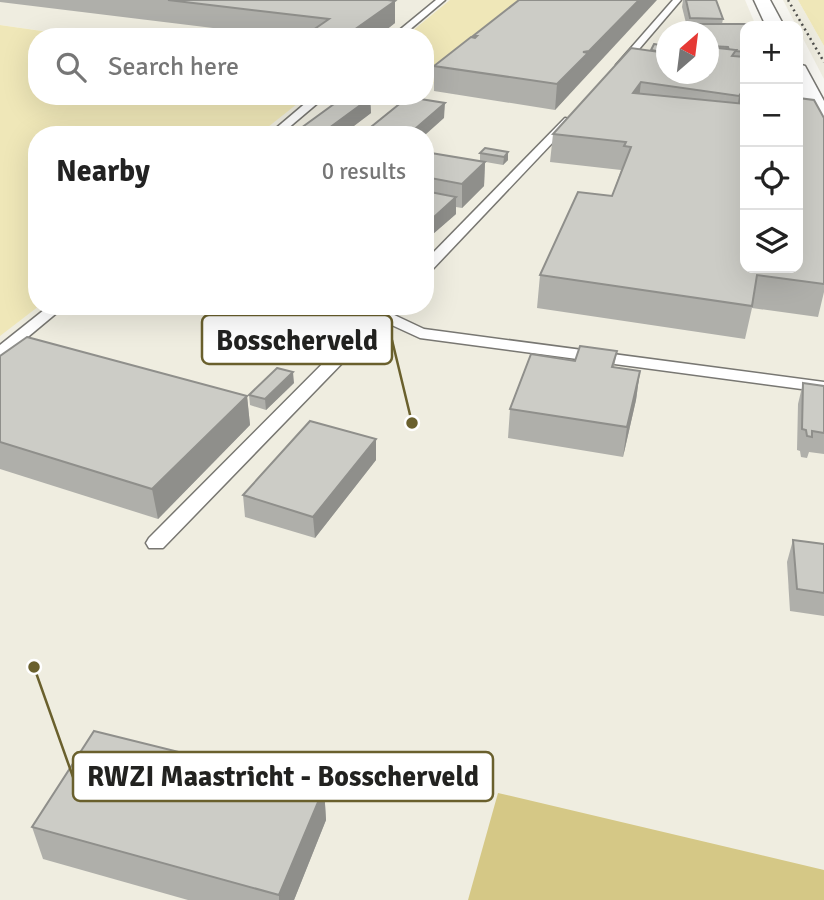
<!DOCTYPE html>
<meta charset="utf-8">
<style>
body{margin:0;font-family:Signika,sans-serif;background:#f6f6f6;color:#222}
.controls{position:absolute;right:21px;top:21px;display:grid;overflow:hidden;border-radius:14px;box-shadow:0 7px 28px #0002}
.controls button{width:63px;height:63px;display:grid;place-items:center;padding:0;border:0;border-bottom:2px solid #e0e0e0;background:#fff;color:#222;font:35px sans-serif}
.compass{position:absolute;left:656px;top:21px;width:63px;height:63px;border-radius:50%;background:#fff;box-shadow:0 7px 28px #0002;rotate:28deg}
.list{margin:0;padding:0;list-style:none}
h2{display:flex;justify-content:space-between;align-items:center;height:91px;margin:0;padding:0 28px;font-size:30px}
h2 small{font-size:23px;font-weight:400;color:#767676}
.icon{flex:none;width:38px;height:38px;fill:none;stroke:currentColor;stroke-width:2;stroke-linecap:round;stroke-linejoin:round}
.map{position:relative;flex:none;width:824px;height:900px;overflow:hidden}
.search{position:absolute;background:#fff;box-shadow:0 7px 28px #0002;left:28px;top:28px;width:406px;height:77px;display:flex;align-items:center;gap:18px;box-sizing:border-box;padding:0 24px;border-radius:28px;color:#767676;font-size:26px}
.panel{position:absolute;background:#fff;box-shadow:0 7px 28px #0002;left:28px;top:126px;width:406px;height:189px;border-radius:28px}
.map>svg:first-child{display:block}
.built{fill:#efede0;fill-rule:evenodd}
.green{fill:#efe7b8}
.water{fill:#d5c886}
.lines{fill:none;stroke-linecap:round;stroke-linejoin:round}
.lane-casing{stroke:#787772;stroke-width:3}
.street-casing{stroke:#787772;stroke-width:3}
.lane{fill:#fff;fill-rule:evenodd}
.street{fill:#fff;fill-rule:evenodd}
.rail{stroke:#4f4f4c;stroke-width:2.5;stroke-dasharray:2 3.5;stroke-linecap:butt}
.wall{fill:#afafaa}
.shaded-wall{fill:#8f8f8b}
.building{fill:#ccccc6;stroke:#8f8f8b;stroke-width:2}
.leader{fill:none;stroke:#6a602d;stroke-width:2.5}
.callout-dot{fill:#6a602d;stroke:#fff;stroke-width:2.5}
.callout{fill:#fff;stroke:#6a602d;stroke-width:2.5}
.callout-label{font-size:28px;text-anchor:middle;font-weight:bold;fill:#222220}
</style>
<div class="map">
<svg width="824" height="900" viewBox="0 0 824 900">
<rect width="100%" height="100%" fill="#f8f7f2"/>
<g class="built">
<path d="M0,0H745L756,26H745V268H798L824,183V900H0V272L37,306H425V135H233L298,96H425V37H84L0,25ZM666,32H708V74H666Z"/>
<polygon points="783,0 798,0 824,46 824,79"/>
</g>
<g class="green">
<polygon points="450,0 542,0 434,83 425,82 425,37 405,37"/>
<polygon points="798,0 824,0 824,46"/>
<polygon points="0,25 84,37 37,37 37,96 307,96 258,135 37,135 39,306 0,336"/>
</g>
<polygon class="water" points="498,793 824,870 824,900 468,900"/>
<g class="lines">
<defs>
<g id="lane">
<polygon points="436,0 445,0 401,37 391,37"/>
<polygon points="673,0 681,0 622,69 616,69 616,65"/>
<polygon points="314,96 326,96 280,135 268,135"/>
<polygon points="565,118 574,120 430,272 425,273 425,261"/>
<polygon points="49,306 65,306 5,356 0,358 0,345"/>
<polygon points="356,306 393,306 390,313 424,329 824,382 824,392 420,338 383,321 163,548 149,548 146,543 149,538 371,315"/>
</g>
<g id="street">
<polygon points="754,0 770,0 784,26 766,26"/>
<polygon points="798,64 805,66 824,101 824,127 816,126 813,121 798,89"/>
</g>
</defs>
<use href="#lane" class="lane-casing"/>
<use href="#street" class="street-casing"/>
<use href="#lane" class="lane"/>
<use href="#street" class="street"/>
<polyline class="rail" points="788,0 824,62"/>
</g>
<g class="wall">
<polygon points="0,0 388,0 395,23 377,37 286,37 0,2"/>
<polygon points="519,0 587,76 585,76 555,110 434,91 434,66 473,37 473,36"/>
<polygon points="683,0 716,0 723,19 722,24 745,26 745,268 824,118 824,292 818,317 752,308 745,339 537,308 540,275 612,196 621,170 550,162 553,134 651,50 667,74 709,74 709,32 688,31 682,7"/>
<polygon points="370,98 371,113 342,135 302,135 301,128"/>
<polygon points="425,152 485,162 484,186 462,208 456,207 456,214 433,234 431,234 431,240 425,246"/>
<polygon points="508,152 508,160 503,165 480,161 480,153"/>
<polygon points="617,351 614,367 640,371 636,400 623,457 508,438 510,409 575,361"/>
<polygon points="0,356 247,396 250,425 158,519 0,469"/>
<polygon points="294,383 266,410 250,405 249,395"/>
<polygon points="803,383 824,386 824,454 809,452 807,458 801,457 800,451 797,450 798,404"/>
<polygon points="376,439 376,460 315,538 245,517 243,495"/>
<polygon points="793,540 824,544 824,616 790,611 787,562"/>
<polygon points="324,788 326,820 294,900 188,900 43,859 32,827"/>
</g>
<g class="shaded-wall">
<polygon points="639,0 657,0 555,110 557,84 583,52"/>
<polygon points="395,1 395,23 377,37 344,37"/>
<polygon points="641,82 638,108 633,93"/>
<polygon points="745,87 745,105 735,123 739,96"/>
<polygon points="370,98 371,113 342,135 325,135 325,131"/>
<polygon points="445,103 444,118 425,135 408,135"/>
<polygon points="508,152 508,160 503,165 504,157"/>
<polygon points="485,162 484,186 462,208 462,184"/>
<polygon points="456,197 456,214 433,234 434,217"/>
<polygon points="431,215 431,240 425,246 425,221"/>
<polygon points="640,371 636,400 623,457 627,427"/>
<polygon points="293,372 294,383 266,410 265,399"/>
<polygon points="247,396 250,425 158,519 152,489"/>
<polygon points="376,439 376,460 315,538 313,517"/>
<polygon points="324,788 326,820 294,900 279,900 279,895"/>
</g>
<g class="building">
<polygon points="168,0 388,0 395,1 344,37 303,37 329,19"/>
<polygon points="519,0 639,0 589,51 583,52 588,53 557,84 434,66 471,37 475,38 477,36 473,36"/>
<polygon points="686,0 716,0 723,19 690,18"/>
<polygon points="699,24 775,24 776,26 745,26 745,52 735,51 736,50 729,50 728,47 709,46 709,32 692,32 691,29 701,30"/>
<polygon points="654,44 667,46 667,53 651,50"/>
<polygon points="709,47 736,50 732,56 745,57 743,63 745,63 745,87 739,96 641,82 633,93 745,104 745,101 745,268 798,268 798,98 814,100 824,118 824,284 757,275 752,306 540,275 578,192 612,196 631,147 624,146 626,142 553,134 631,48 667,53 667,74 709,74"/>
<polygon points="345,96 359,96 370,98 325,131 301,128"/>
<polygon points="408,97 445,103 408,135 361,135"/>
<polygon points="485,148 508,152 504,157 480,153"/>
<polygon points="425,152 485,162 462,184 425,177"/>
<polygon points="425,191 456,197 434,217 425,214"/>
<polygon points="425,214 431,215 425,221"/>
<polygon points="27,337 247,396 152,489 0,442 0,356"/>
<polygon points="580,346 617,351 612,367 640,371 627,427 510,409 531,354 575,361"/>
<polygon points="277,368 293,372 265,399 249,395"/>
<polygon points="803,383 824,386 824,433 812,431 812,437 807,436 806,430 802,429"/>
<polygon points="310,421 376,439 313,517 243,495"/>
<polygon points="793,540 824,544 824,593 797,589"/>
<polygon points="94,731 324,788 279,895 32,827"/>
</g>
<path class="leader" d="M412 423L392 340M34 667L73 777"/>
<g class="callout-dot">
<circle cx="412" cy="423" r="7"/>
<circle cx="34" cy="667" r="7"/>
</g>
<g class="callout">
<rect x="202" y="315" width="190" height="49" rx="7"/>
<rect x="73" y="752" width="420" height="49" rx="7"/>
</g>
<g class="callout-label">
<text x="297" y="350">Bosscherveld</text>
<text x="283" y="786">RWZI Maastricht - Bosscherveld</text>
</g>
</svg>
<div class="controls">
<button>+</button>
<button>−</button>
<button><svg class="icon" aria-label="locate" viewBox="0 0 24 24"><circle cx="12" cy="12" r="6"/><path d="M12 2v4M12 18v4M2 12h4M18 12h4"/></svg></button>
<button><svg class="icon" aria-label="layers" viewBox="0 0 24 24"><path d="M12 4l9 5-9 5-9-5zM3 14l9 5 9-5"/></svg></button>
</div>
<svg class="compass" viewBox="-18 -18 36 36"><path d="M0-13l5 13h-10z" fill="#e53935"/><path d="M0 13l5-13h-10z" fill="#767676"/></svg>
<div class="search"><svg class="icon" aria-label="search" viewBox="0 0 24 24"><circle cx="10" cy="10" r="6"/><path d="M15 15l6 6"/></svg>Search here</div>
<section class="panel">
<h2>Nearby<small>0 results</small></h2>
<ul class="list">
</ul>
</section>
</div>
